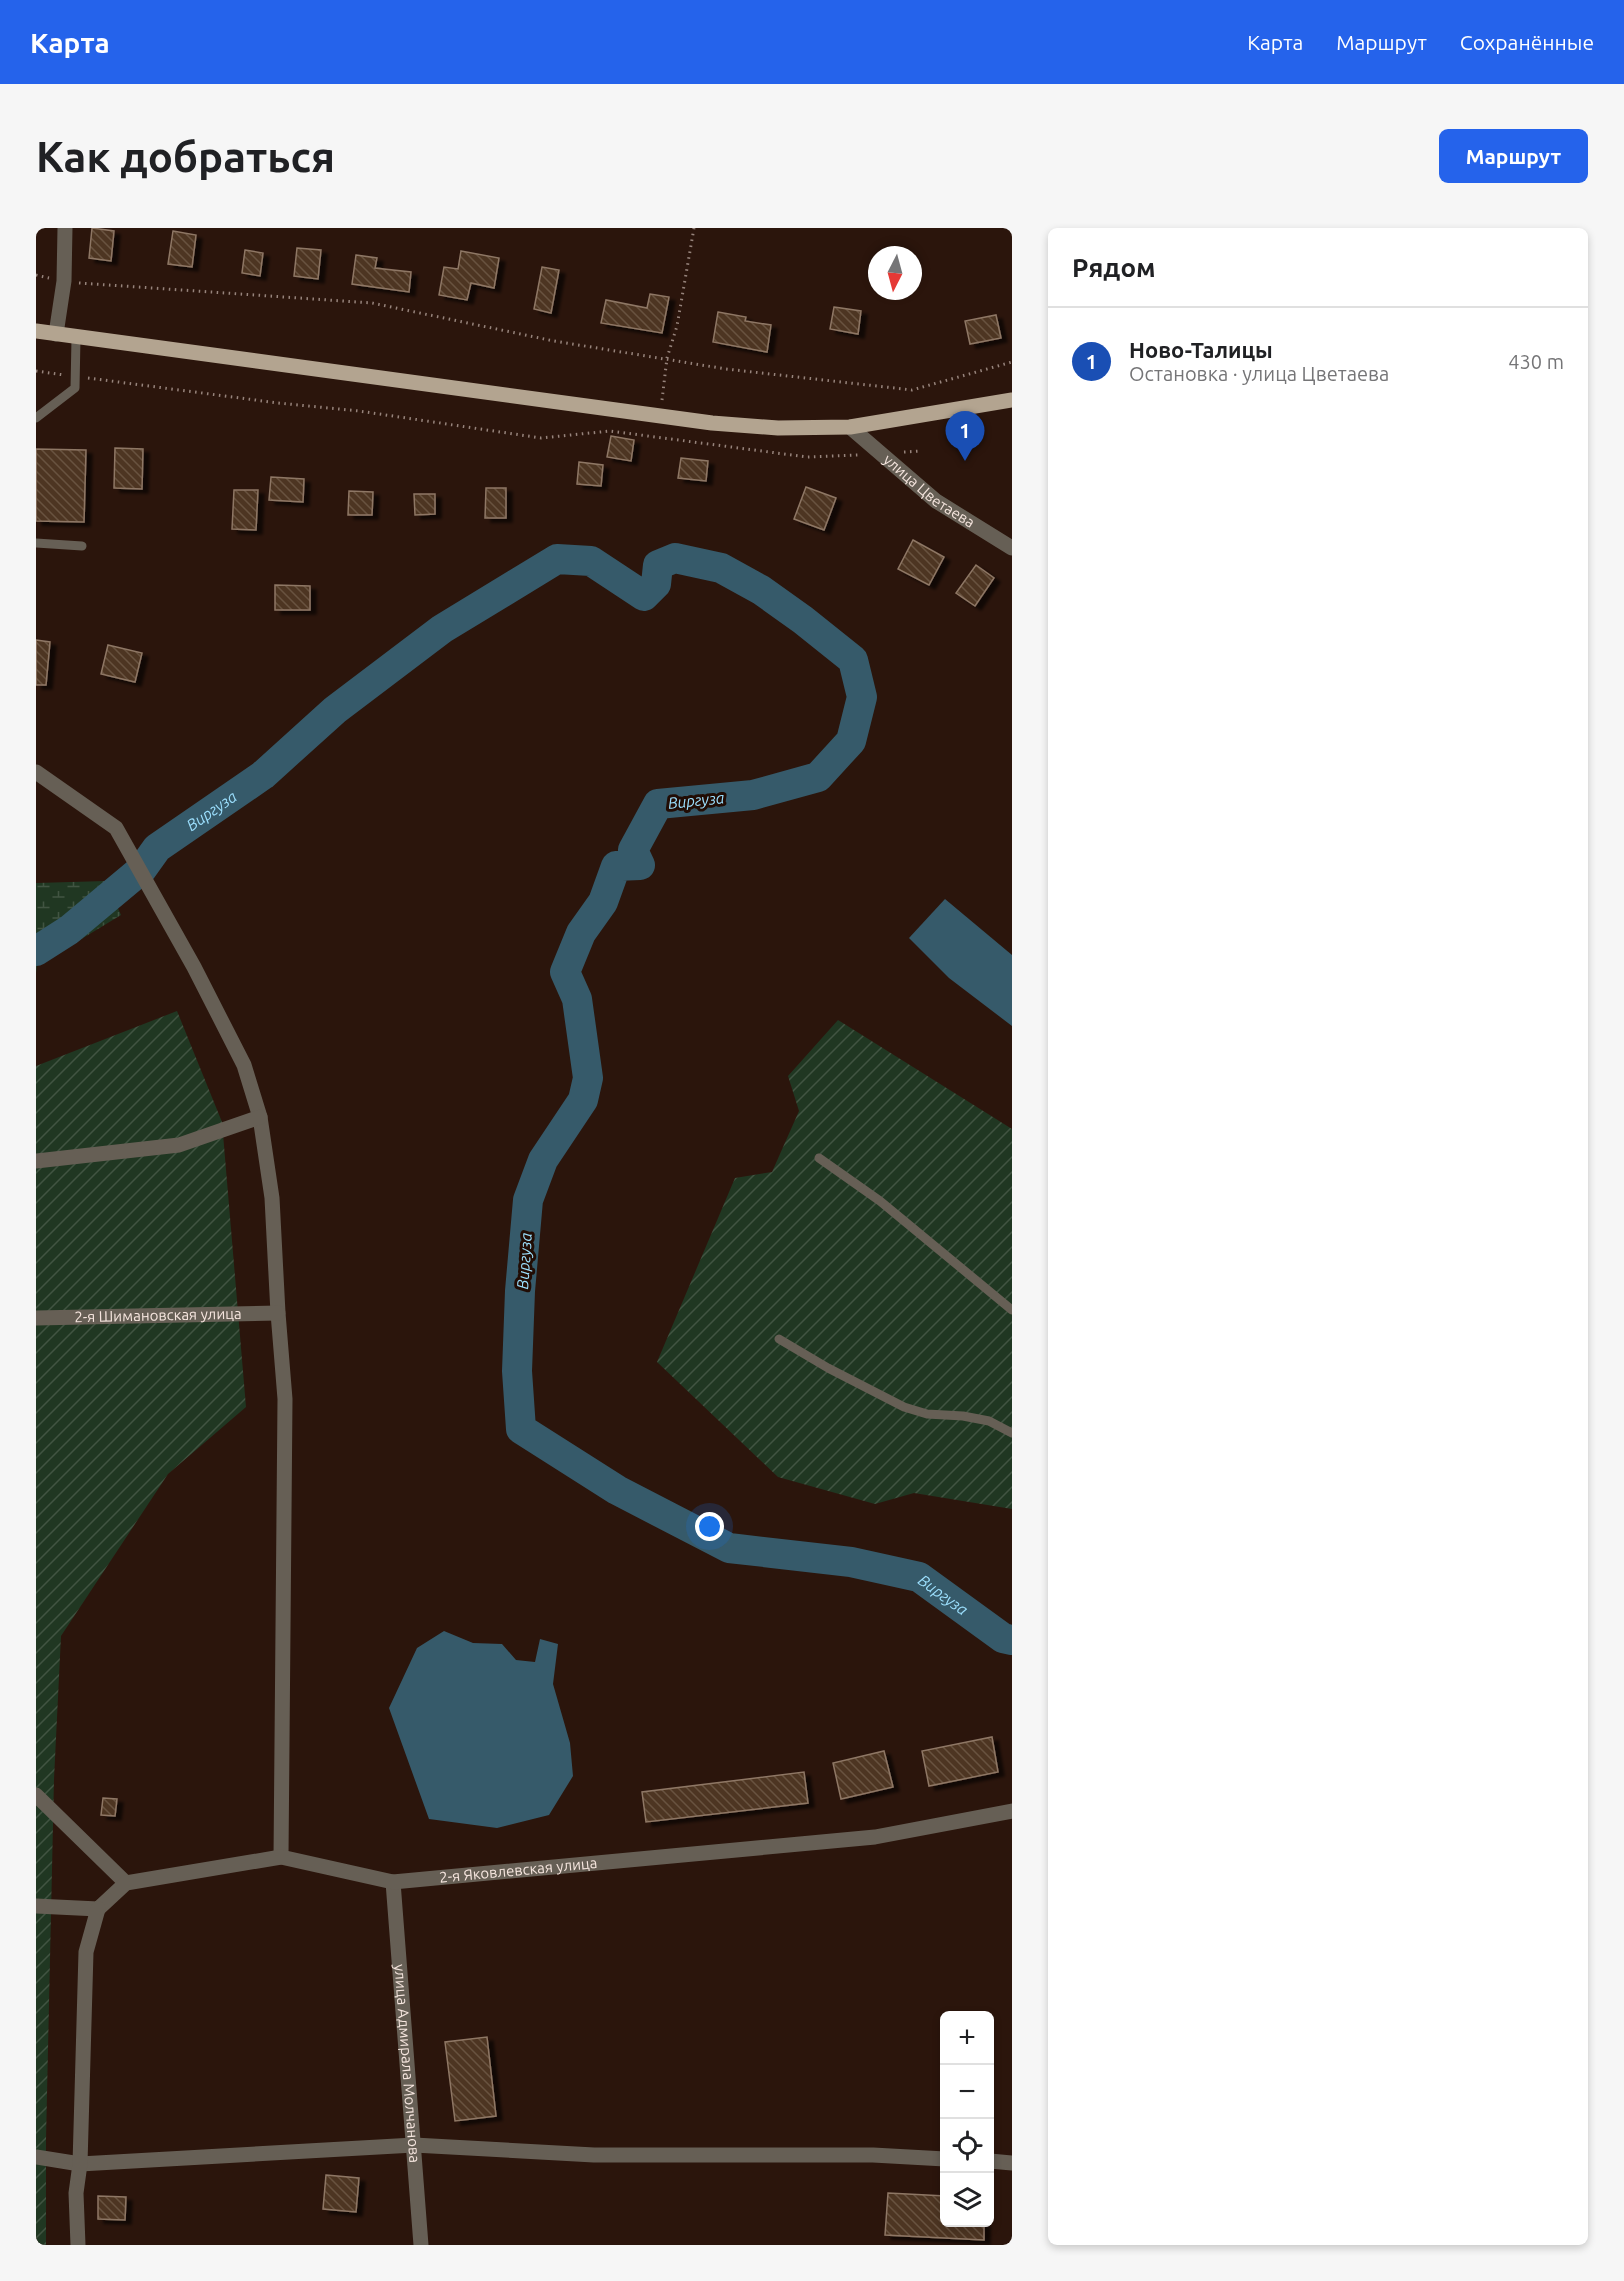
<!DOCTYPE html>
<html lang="ru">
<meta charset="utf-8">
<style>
body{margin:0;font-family:Ubuntu,sans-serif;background:#f6f6f6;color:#202124}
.controls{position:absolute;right:18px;bottom:18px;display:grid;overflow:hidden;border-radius:9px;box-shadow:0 3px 9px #0003}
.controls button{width:54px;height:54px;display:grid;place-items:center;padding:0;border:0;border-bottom:2px solid #e0e0e0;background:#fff;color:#202124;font:30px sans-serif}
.compass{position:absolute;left:832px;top:18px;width:54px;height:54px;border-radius:50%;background:#fff;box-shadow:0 3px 9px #0003;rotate:186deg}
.you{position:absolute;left:674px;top:1299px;width:21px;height:21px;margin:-15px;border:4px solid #fff;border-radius:50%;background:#1a73e8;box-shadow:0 0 0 9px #1a73e833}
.badge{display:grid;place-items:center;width:39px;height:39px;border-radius:50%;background:#2563eb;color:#fff;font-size:20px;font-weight:700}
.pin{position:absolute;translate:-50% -50px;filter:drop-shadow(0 2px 3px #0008)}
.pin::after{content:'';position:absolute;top:32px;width:21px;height:18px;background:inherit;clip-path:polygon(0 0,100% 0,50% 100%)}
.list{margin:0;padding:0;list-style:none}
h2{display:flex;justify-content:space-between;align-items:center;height:78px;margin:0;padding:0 24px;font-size:26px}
h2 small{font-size:20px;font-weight:400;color:#757577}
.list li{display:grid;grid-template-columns:39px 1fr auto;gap:18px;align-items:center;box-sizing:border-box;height:108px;padding:0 24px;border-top:2px solid #e0e0e0}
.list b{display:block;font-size:22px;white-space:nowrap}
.list p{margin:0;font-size:20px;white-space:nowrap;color:#757577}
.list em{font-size:20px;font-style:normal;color:#757577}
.icon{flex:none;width:33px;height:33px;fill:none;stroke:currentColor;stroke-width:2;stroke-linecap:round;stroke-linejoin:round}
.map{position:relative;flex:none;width:976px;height:2017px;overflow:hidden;border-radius:9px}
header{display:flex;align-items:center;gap:36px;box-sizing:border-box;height:84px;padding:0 30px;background:#2563eb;color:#fff}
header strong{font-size:28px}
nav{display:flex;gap:33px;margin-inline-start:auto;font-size:21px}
.intro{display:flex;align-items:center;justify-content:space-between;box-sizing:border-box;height:144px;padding:0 36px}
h1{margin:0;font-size:42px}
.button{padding:15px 27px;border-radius:9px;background:#2563eb;color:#fff;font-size:21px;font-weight:700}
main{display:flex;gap:36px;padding:0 36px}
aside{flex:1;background:#fff;border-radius:9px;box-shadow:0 3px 9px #0003}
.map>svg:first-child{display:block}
.wetland{fill:url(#wetland-marsh)}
.garden{fill:url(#garden-furrows)}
.water{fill:#365a6a}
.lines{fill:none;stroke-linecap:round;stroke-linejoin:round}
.river{stroke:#365a6a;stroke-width:30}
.building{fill:url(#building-back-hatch);stroke:#8e7765;stroke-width:1.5;filter:url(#shadow)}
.path{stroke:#97847c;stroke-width:3;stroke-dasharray:1.5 4.5;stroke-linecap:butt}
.service{stroke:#665f55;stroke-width:9}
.minor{stroke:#665f55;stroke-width:15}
.primary{stroke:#b3a490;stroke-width:15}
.labels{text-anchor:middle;stroke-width:6;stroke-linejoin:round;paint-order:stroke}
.street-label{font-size:15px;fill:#f5e5de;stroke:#210c04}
.water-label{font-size:16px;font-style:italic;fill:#9bdefc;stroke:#210c04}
</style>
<header>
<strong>Карта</strong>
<nav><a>Карта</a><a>Маршрут</a><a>Сохранённые</a></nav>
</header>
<div class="intro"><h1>Как добраться</h1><a class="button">Маршрут</a></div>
<main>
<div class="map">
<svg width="976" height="2017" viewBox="0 0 976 2017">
<defs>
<pattern id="wetland-marsh" width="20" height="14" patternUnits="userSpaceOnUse" patternTransform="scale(1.5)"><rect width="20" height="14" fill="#203722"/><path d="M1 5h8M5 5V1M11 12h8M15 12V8" fill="none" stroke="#415442"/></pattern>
<pattern id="garden-furrows" width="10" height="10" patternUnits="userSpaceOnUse" patternTransform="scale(1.5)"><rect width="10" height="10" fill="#203722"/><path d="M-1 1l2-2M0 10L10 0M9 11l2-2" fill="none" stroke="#415442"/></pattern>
<pattern id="building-back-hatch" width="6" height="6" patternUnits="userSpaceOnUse" patternTransform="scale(1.5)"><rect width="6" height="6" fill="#4e3520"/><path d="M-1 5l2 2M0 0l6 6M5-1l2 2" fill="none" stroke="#685240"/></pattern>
<filter id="shadow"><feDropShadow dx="6" dy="4" stdDeviation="1.5" flood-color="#0009"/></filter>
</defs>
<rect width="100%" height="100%" fill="#2b150c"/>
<polygon class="wetland" points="70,653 85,687 1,738 0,745 0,655"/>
<g class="garden">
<polygon points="141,783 186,894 210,1179 132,1246 25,1408 18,1551 10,1912 10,2017 0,2017 0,838"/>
<polygon points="802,792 976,901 976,1281 878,1265 839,1276 742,1249 621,1134 699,950 736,944 763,883 752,848"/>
</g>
<g class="water">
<polygon points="909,671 976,727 976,798 913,750 873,710"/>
<polygon points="408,1403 437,1415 466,1416 480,1432 499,1434 504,1411 522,1416 517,1456 534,1515 537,1548 513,1587 461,1600 393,1591 353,1480 381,1420"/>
</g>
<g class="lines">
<path class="river" id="s1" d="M0,723L33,702L106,641L121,620L227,547L299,482L406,401L521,331L555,333L608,368L620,356L622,337L639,330L685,340L725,362L767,392L817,432L826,469L815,513L782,549L717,567L622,576L597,622L604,637L580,638L567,674L545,705L529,744L541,771L552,850L547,872L507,932L492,972L484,1063L481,1143L485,1201L581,1262L693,1320L815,1334L883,1349L967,1410L976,1412"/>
</g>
<g class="building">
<polygon points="56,0 78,3 75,33 53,30"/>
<polygon points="137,3 160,7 156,39 132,36"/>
<polygon points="261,20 285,22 282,51 258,48"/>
<polygon points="209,22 227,25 224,48 206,45"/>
<polygon points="425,23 463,30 458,60 435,55 431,72 403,67 408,39 422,41"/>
<polygon points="320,27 341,30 339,40 375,44 373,64 316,56"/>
<polygon points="506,39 523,42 515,85 498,81"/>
<polygon points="614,66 633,69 626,105 565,95 570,72 611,80"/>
<polygon points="798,79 825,83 822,106 794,101"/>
<polygon points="682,84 710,89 709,93 735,97 731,124 677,114"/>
<polygon points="960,87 965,110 934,116 929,93"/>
<polygon points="575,208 598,212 595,233 571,229"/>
<polygon points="79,220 107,221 106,261 78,260"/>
<polygon points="0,221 50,222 48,294 0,293"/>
<polygon points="645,230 672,233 670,253 642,250"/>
<polygon points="543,234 567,237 565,258 541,256"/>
<polygon points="235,249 268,251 267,274 233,272"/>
<polygon points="770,259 800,270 788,302 758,291"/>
<polygon points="450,260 470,260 470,290 449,290"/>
<polygon points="198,262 222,262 220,302 196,301"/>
<polygon points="313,263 337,264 336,287 312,287"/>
<polygon points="378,266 399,266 399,286 379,287"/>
<polygon points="877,312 908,329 893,357 862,341"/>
<polygon points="940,337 958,350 939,378 920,365"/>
<polygon points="239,357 274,358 274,382 239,382"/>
<polygon points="0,412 14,414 10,457 0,457"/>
<polygon points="72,417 106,425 99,454 65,446"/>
<polygon points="956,1509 962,1544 893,1558 886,1523"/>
<polygon points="848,1523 857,1559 805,1571 797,1535"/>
<polygon points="768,1544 772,1575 610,1594 606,1564"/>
<polygon points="67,1570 81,1571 79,1588 65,1587"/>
<polygon points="451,1809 460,1888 419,1893 409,1814"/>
<polygon points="290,1947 323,1950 320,1984 287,1981"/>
<polygon points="852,1965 909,1968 909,1995 948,1995 948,2012 849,2007"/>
<polygon points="62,1968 90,1969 89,1992 62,1991"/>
</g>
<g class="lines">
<g class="path">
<polyline points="0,47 13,50"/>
<polyline points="43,55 336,75 518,113 690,141 876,162 976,134"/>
<polyline points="0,143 28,147"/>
<polyline points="52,150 242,175 323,183 505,210 574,203 771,229 823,227"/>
<polyline points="626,172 631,130 641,98 658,0"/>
<polyline points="868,224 885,223"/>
</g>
<g class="service">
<polyline points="0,190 39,160 40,110"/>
<polyline points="0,315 46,318"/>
<polyline points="783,930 844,973 976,1082"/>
<polyline points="743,1111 792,1140 868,1179 891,1186 927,1188 953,1193 976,1205"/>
</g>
<g class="minor">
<polyline points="20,106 28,53 29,0"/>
<path id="s2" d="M814,199L900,273L976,320"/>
<polyline points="0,544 80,600 158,739 208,837 224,889 236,970 242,1085 249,1171 245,1629"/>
<polyline points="0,933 143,917 224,889"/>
<path id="s3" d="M0,1090L242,1085"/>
<polyline points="0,1567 90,1655"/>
<path id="s4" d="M357,1654L385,2017"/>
<path id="s5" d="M0,1678L62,1681L90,1655L245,1629L357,1654L839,1609L976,1583"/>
<polyline points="0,1929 44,1936 378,1917 558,1927 837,1927 909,1931"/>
<polyline points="954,1933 976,1935"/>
<polyline points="42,2017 40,1965 44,1936 50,1724 62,1681"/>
</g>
<polyline class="primary" points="0,103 676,195 742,200 814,199 976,172"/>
</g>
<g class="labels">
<g class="street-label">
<text dy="5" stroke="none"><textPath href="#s2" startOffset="102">улица Цветаева</textPath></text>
<text dy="5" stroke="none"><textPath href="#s3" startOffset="122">2-я Шимановская улица</textPath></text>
<text dy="5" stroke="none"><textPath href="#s5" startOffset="498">2-я Яковлевская улица</textPath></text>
<text dy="5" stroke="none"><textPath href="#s4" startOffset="182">улица Адмирала Молчанова</textPath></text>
</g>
<g class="water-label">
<text transform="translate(660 572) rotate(-6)" y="6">Виргуза</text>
<text dy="6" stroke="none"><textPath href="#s1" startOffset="226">Виргуза</textPath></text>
<text transform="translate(488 1033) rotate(-86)" y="6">Виргуза</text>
<text dy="6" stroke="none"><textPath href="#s1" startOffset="2460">Виргуза</textPath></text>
</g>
</g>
</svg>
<div class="controls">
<button>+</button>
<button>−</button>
<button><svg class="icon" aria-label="locate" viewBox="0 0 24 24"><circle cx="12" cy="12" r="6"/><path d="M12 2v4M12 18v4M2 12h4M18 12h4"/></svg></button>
<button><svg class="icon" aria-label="layers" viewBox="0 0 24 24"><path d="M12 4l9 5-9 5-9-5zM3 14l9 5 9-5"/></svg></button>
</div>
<svg class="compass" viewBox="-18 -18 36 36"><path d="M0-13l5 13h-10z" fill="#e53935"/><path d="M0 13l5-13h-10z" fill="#757577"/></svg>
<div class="you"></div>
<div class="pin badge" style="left:929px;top:233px;background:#1a4fb4">1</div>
</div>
<aside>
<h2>Рядом<small></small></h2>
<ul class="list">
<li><span class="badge" style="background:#1a4fb4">1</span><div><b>Ново-Талицы</b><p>Остановка · улица Цветаева</p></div><em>430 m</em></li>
</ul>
</aside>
</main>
